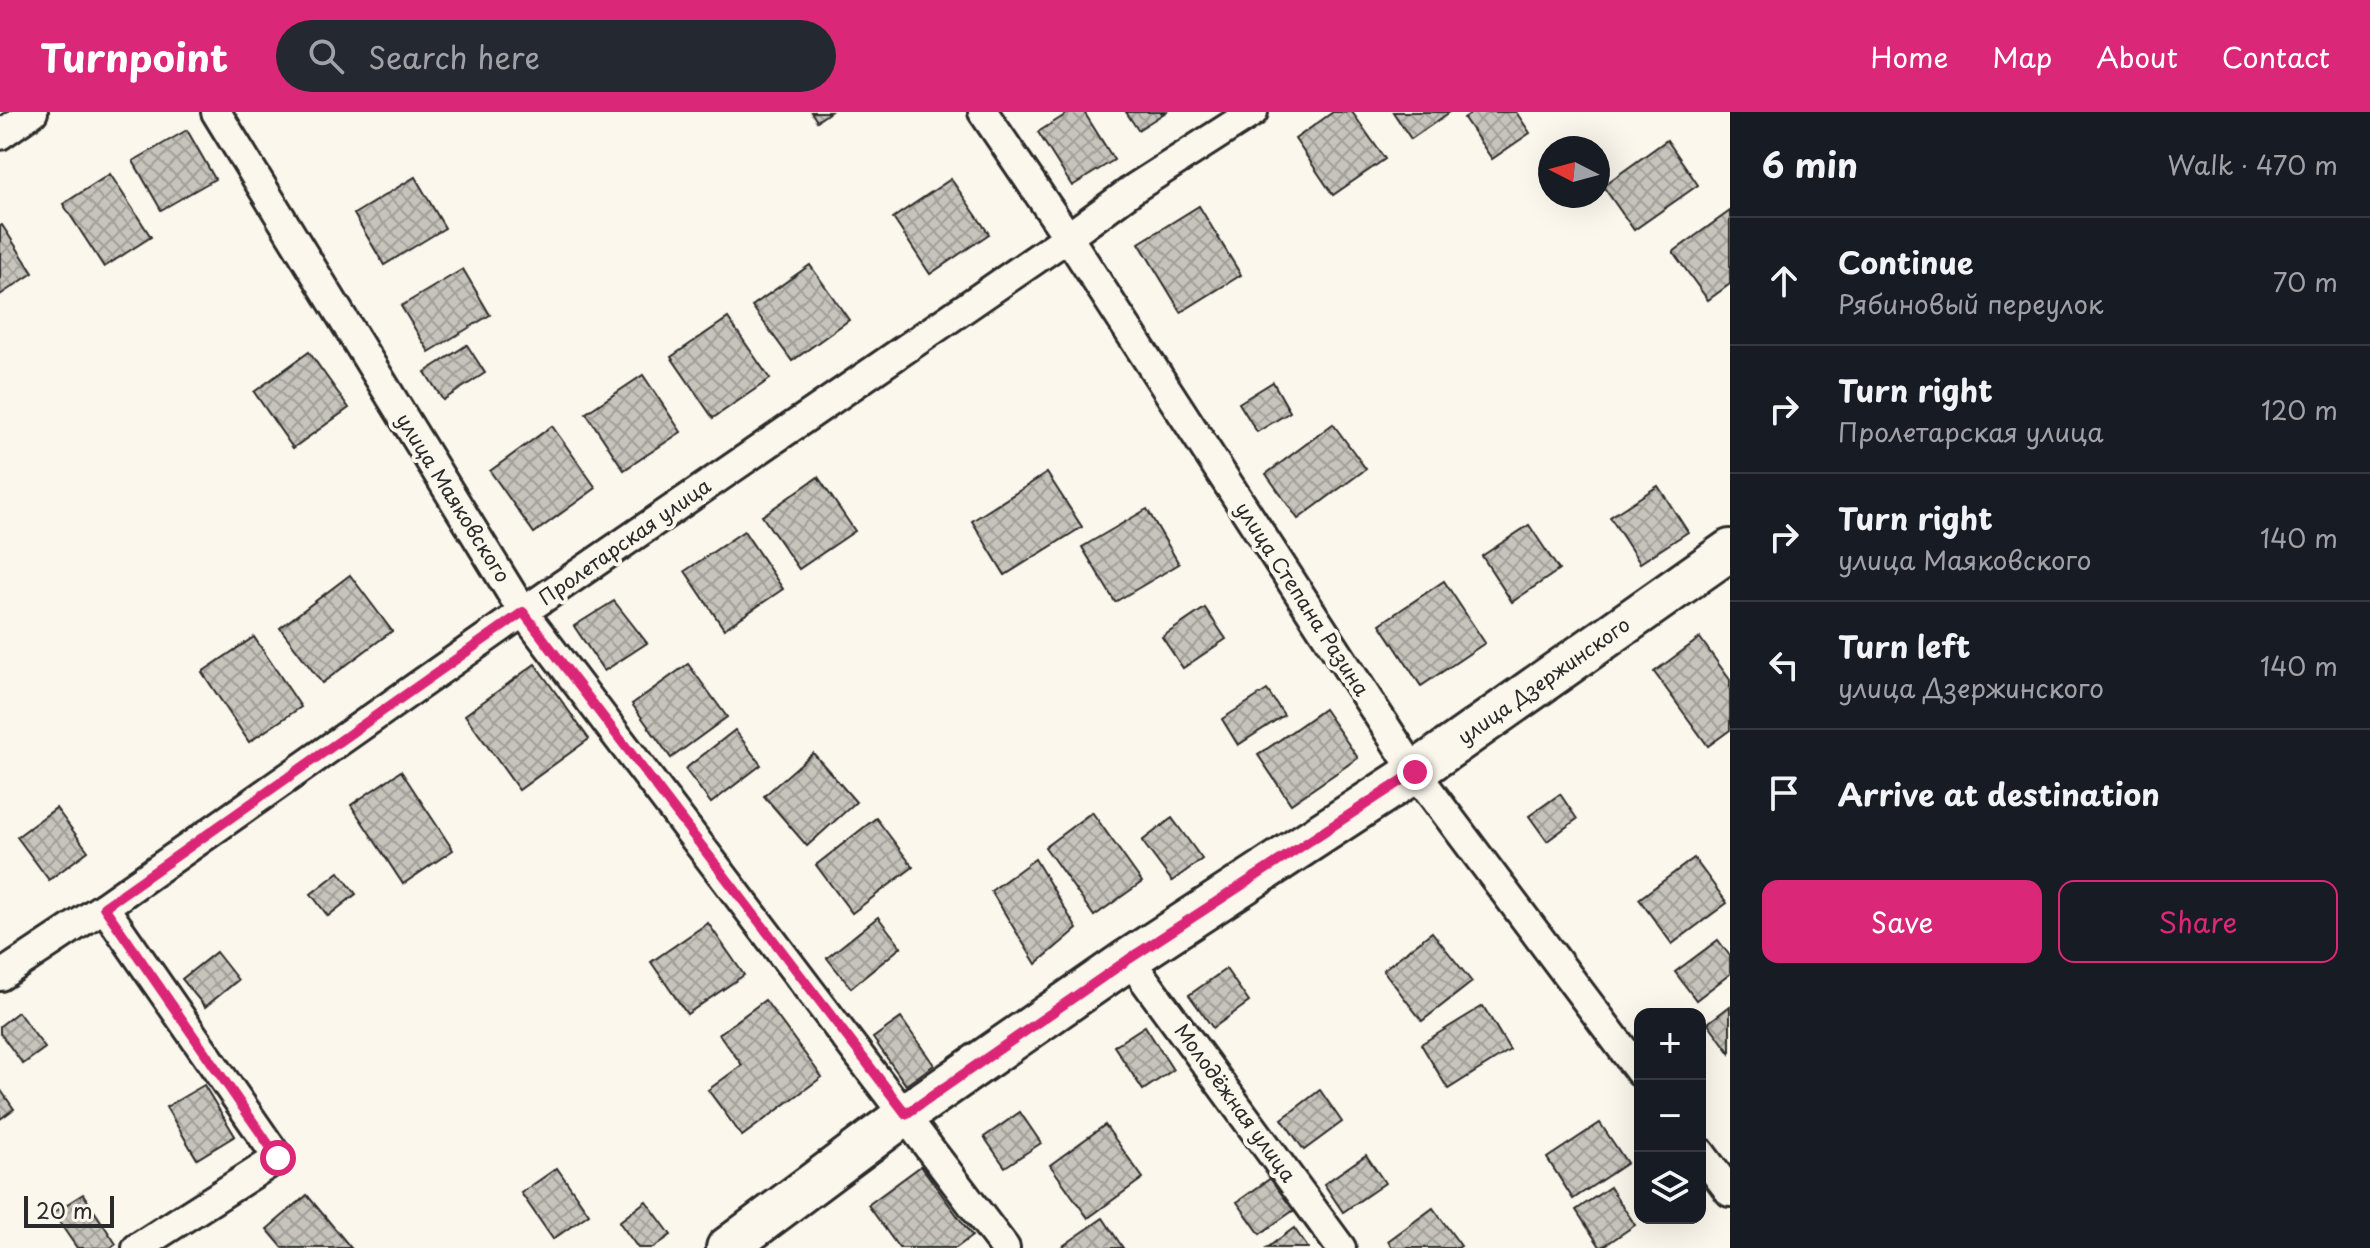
<!DOCTYPE html>
<meta charset="utf-8">
<style>
body{margin:0;font-family:"Playpen Sans",sans-serif;background:#242831;color:#f1f3f6}
.controls{position:absolute;right:24px;bottom:24px;display:grid;overflow:hidden;border-radius:16px;box-shadow:0 8px 32px #0002}
.controls button{width:72px;height:72px;display:grid;place-items:center;padding:0;border:0;border-bottom:2px solid #363941;background:#171b24;color:#f1f3f6;font:40px sans-serif}
.compass{position:absolute;left:1538px;top:24px;width:72px;height:72px;border-radius:50%;background:#171b24;box-shadow:0 8px 32px #0002;rotate:276deg}
.scale{position:absolute;left:24px;bottom:20px;width:90px;box-sizing:border-box;padding-left:8px;border:4px solid #2b2b2b;border-top:0;font-size:22px;line-height:28px;white-space:nowrap;color:#2b2b2b;-webkit-text-stroke:6px #fbf7ec;paint-order:stroke}
.stop{position:absolute;width:24px;height:24px;margin:-18px;border:6px solid #db2777;border-radius:50%;background:#fff}
.stop.end{background:#db2777;border-color:#fff;box-shadow:0 2px 8px #0008}
.list{margin:0;padding:0;list-style:none}
h2{display:flex;justify-content:space-between;align-items:center;height:104px;margin:0;padding:0 32px;font-size:34px}
h2 small{font-size:26px;font-weight:400;color:#9ea1a6}
.list li{display:grid;grid-template-columns:52px 1fr auto;gap:24px;align-items:center;box-sizing:border-box;height:128px;padding:0 32px;border-top:2px solid #363941}
.list b{display:block;font-size:30px;white-space:nowrap}
.list p{margin:0;font-size:26px;white-space:nowrap;color:#9ea1a6}
.list em{font-size:26px;font-style:normal;color:#9ea1a6}
.actions{display:flex;gap:16px;padding:24px 32px}
.actions a{flex:1;padding:18px 0;border:2px solid #db2777;border-radius:16px;text-align:center;font-size:28px;color:#db2777}
.actions .main{background:#db2777;color:#fff}
.icon{flex:none;width:44px;height:44px;fill:none;stroke:currentColor;stroke-width:2;stroke-linecap:round;stroke-linejoin:round}
.map{position:relative;flex:none;width:1730px;height:1136px;overflow:hidden}
header{display:flex;align-items:center;gap:48px;box-sizing:border-box;height:112px;padding:0 40px;background:#db2777;color:#fff}
header strong{font-size:38px}
nav{display:flex;gap:44px;margin-inline-start:auto;font-size:28px}
.search{width:560px;height:72px;background:#242831;display:flex;align-items:center;gap:20px;box-sizing:border-box;padding:0 28px;border-radius:44px;color:#9ea1a6;font-size:30px}
main{display:flex}
aside{flex:1;background:#171b24}
.map>svg:first-child{display:block}
.building{fill:url(#building-cross-hatch);stroke:#2b2b2b;stroke-width:2}
.lines{fill:none;stroke-linecap:round;stroke-linejoin:round}
.street-casing{stroke:#2b2b2b;stroke-width:34}
.secondary-casing{stroke:#2b2b2b;stroke-width:46}
.street{stroke:#fbf7ec;stroke-width:28}
.secondary{stroke:#fbf7ec;stroke-width:40}
.route{stroke:#db2777;stroke-width:10}
.labels{text-anchor:middle;stroke-width:8;stroke-linejoin:round;paint-order:stroke}
.street-label{font-size:20px;fill:#2b2b2b;stroke:#fbf7ec}
</style>
<header>
<strong>Turnpoint</strong>
<div class="search"><svg class="icon" aria-label="search" viewBox="0 0 24 24"><circle cx="10" cy="10" r="6"/><path d="M15 15l6 6"/></svg>Search here</div>
<nav><a>Home</a><a>Map</a><a>About</a><a>Contact</a></nav>
</header>
<main>
<div class="map">
<svg width="1730" height="1136" viewBox="0 0 1730 1136">
<defs>
<pattern id="building-cross-hatch" width="8" height="8" patternUnits="userSpaceOnUse" patternTransform="scale(2)"><rect width="8" height="8" fill="#c7c4bc"/><path d="M0 0l8 8M0 8l8-8" fill="none" stroke="#a29f99"/></pattern>
</defs>
<rect width="100%" height="100%" fill="#fbf7ec"/>
<filter id="ink" filterUnits="userSpaceOnUse"><feTurbulence type="fractalNoise" baseFrequency=".0125" numOctaves="2"/><feDisplacementMap in="SourceGraphic" scale="16" xChannelSelector="R" yChannelSelector="G"/><feConvolveMatrix kernelMatrix="1 2 1 2 8 2 1 2 1" color-interpolation-filters="sRGB"/></filter>
<g filter="url(#ink)">
<g class="building">
<polygon points="811,0 830,0 817,9"/>
<polygon points="1070,0 1084,0 1114,48 1072,74 1038,20"/>
<polygon points="1126,0 1166,0 1138,18"/>
<polygon points="1333,0 1352,0 1385,47 1333,83 1295,27"/>
<polygon points="1393,0 1450,0 1411,27"/>
<polygon points="1473,0 1516,0 1530,21 1492,47 1464,6"/>
<polygon points="187,18 215,67 161,98 133,49"/>
<polygon points="1667,28 1698,73 1634,118 1603,74"/>
<polygon points="110,62 151,125 104,155 63,92"/>
<polygon points="415,65 445,116 384,153 354,102"/>
<polygon points="951,67 989,122 930,162 893,106"/>
<polygon points="1199,94 1241,163 1181,200 1139,131"/>
<polygon points="1730,99 1730,172 1708,188 1673,140"/>
<polygon points="2,113 33,161 0,183 0,114"/>
<polygon points="810,153 849,208 792,249 752,194"/>
<polygon points="463,157 490,203 429,240 401,194"/>
<polygon points="728,206 770,267 713,306 671,245"/>
<polygon points="467,233 485,261 443,288 425,260"/>
<polygon points="309,240 349,296 293,336 254,280"/>
<polygon points="643,263 681,320 624,358 586,301"/>
<polygon points="1273,270 1290,300 1257,320 1239,291"/>
<polygon points="1333,312 1366,357 1298,407 1266,362"/>
<polygon points="552,314 596,376 534,421 490,359"/>
<polygon points="1047,361 1082,415 1005,463 972,409"/>
<polygon points="818,365 855,419 799,457 762,404"/>
<polygon points="1658,374 1688,420 1640,451 1610,405"/>
<polygon points="1147,397 1179,452 1115,490 1082,435"/>
<polygon points="1529,413 1559,458 1512,490 1482,444"/>
<polygon points="744,419 783,477 724,517 685,459"/>
<polygon points="350,463 392,519 322,571 280,516"/>
<polygon points="1444,469 1485,531 1421,574 1380,512"/>
<polygon points="614,489 647,531 604,559 574,514"/>
<polygon points="1205,496 1226,527 1183,556 1162,525"/>
<polygon points="254,525 301,595 249,630 202,560"/>
<polygon points="1700,526 1730,568 1730,618 1708,634 1654,560"/>
<polygon points="535,552 589,627 519,678 465,603"/>
<polygon points="688,552 727,605 671,646 632,592"/>
<polygon points="1267,578 1284,603 1238,633 1222,607"/>
<polygon points="1324,597 1358,646 1291,692 1258,643"/>
<polygon points="735,618 761,653 711,691 685,657"/>
<polygon points="813,641 856,690 807,734 764,684"/>
<polygon points="401,659 453,738 403,772 351,693"/>
<polygon points="1560,682 1577,707 1547,729 1529,704"/>
<polygon points="56,696 88,739 49,768 17,725"/>
<polygon points="1092,700 1142,770 1094,804 1045,735"/>
<polygon points="876,706 913,755 852,801 816,753"/>
<polygon points="1172,706 1202,747 1172,769 1142,729"/>
<polygon points="1694,746 1727,791 1672,832 1639,787"/>
<polygon points="1035,747 1077,817 1036,852 991,779"/>
<polygon points="339,760 356,782 328,804 311,782"/>
<polygon points="878,805 901,835 851,876 827,846"/>
<polygon points="708,811 744,863 687,902 651,850"/>
<polygon points="1432,820 1472,870 1422,909 1383,858"/>
<polygon points="1718,828 1730,844 1730,862 1696,888 1675,860"/>
<polygon points="216,840 238,868 205,895 182,867"/>
<polygon points="1226,857 1249,890 1213,916 1189,883"/>
<polygon points="765,888 822,965 742,1024 708,978 742,953 719,922"/>
<polygon points="1483,894 1510,938 1448,977 1421,932"/>
<polygon points="1730,894 1730,941 1708,911"/>
<polygon points="18,900 45,936 23,952 0,921 0,914"/>
<polygon points="901,906 934,953 906,973 873,926"/>
<polygon points="1145,914 1173,958 1143,978 1114,934"/>
<polygon points="204,973 235,1024 197,1047 166,995"/>
<polygon points="0,977 14,997 0,1007"/>
<polygon points="1320,978 1342,1010 1304,1038 1282,1007"/>
<polygon points="1020,1000 1041,1031 1005,1055 984,1025"/>
<polygon points="1600,1011 1627,1051 1573,1087 1547,1046"/>
<polygon points="1105,1013 1143,1066 1088,1106 1050,1053"/>
<polygon points="1366,1043 1385,1071 1343,1100 1324,1072"/>
<polygon points="921,1054 972,1124 956,1136 899,1136 868,1093"/>
<polygon points="557,1056 589,1102 553,1127 521,1081"/>
<polygon points="1271,1066 1294,1098 1260,1122 1237,1090"/>
<polygon points="1610,1075 1635,1113 1601,1136 1576,1098"/>
<polygon points="83,1082 116,1132 111,1136 77,1136 53,1101"/>
<polygon points="307,1083 351,1136 283,1136 267,1117"/>
<polygon points="646,1089 671,1123 653,1136 638,1136 619,1110"/>
<polygon points="1433,1096 1461,1134 1458,1136 1393,1136 1388,1129"/>
<polygon points="1103,1106 1123,1136 1060,1136"/>
<polygon points="1294,1116 1308,1136 1267,1136"/>
</g>
<g class="lines">
<defs>
<g id="street">
<polyline points="216,0 523,500 1005,1136"/>
<polyline points="983,0 1068,125 1415,660 1640,960"/>
<polyline points="0,23 33,0"/>
<polyline points="104,795 278,1046 137,1136"/>
<polyline points="1129,847 1341,1136"/>
<polyline points="0,864 104,795 523,500 1068,125 1136,75 1253,0"/>
<polyline points="1700,1040 1730,1080"/>
</g>
<polyline id="secondary" points="727,1136 906,1002 1129,847 1415,660 1730,438"/>
</defs>
<use href="#street" class="street-casing"/>
<use href="#secondary" class="secondary-casing"/>
<use href="#street" class="street"/>
<use href="#secondary" class="secondary"/>
</g>
</g>
<g class="lines" filter="url(#ink)">
<polyline class="route" points="278,1046 104,795 523,500 906,1002 1129,847 1415,660"/>
</g>
<g class="labels">
<g class="street-label">
<text transform="translate(453 386) rotate(58)" y="7">улица Маяковского</text>
<text transform="translate(625 430) rotate(-35)" y="7">Пролетарская улица</text>
<text transform="translate(1302 487) rotate(57)" y="7">улица Степана Разина</text>
<text transform="translate(1544 569) rotate(-35)" y="7">улица Дзержинского</text>
<text transform="translate(1235 991) rotate(54)" y="7">Молодёжная улица</text>
</g>
</g>
</svg>
<div class="controls">
<button>+</button>
<button>−</button>
<button><svg class="icon" aria-label="layers" viewBox="0 0 24 24"><path d="M12 4l9 5-9 5-9-5zM3 14l9 5 9-5"/></svg></button>
</div>
<svg class="compass" viewBox="-18 -18 36 36"><path d="M0-13l5 13h-10z" fill="#e53935"/><path d="M0 13l5-13h-10z" fill="#9ea1a6"/></svg>
<div class="scale">20 m</div>
<div class="stop" style="left:278px;top:1046px"></div>
<div class="stop end" style="left:1415px;top:660px"></div>
</div>
<aside>
<h2>6 min<small>Walk · 470 m</small></h2>
<ul class="list">
<li><svg class="icon" aria-label="ahead" viewBox="0 0 24 24"><path d="M12 20V5M6 11l6-6 6 6"/></svg><div><b>Continue</b><p>Рябиновый переулок</p></div><em>70 m</em></li>
<li><svg class="icon" aria-label="right" viewBox="0 0 24 24"><path d="M7 20v-9h11M14 6l5 5-5 5"/></svg><div><b>Turn right</b><p>Пролетарская улица</p></div><em>120 m</em></li>
<li><svg class="icon" aria-label="right" viewBox="0 0 24 24"><path d="M7 20v-9h11M14 6l5 5-5 5"/></svg><div><b>Turn right</b><p>улица Маяковского</p></div><em>140 m</em></li>
<li><svg class="icon" aria-label="left" viewBox="0 0 24 24"><path d="M17 20v-9H6M10 6l-5 5 5 5"/></svg><div><b>Turn left</b><p>улица Дзержинского</p></div><em>140 m</em></li>
<li><svg class="icon" aria-label="arrive" viewBox="0 0 24 24"><path d="M6 21V4h12l-3 4 3 4H6"/></svg><div><b>Arrive at destination</b></div></li>
</ul>
<div class="actions"><a class="main">Save</a><a>Share</a></div>
</aside>
</main>
